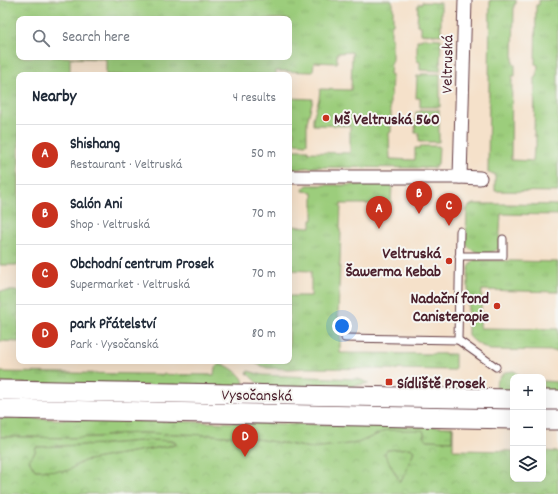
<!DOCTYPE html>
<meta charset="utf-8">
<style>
body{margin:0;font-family:Dekko,sans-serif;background:#f6f6f7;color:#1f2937}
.controls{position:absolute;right:12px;bottom:12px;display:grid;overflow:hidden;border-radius:8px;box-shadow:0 4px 16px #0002}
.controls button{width:36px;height:36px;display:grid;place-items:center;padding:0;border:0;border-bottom:1px solid #e0e1e3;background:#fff;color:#1f2937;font:20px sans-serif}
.you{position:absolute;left:342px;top:326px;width:14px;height:14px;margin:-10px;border:3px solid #fff;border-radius:50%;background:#1a73e8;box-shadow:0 0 0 6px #1a73e833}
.badge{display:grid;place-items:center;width:26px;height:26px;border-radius:50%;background:#c8321e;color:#fff;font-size:13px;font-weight:700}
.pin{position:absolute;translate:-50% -33px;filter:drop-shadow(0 1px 2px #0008)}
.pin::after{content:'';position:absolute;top:21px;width:14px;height:12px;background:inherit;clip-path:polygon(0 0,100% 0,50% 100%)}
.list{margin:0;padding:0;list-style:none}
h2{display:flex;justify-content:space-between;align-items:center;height:52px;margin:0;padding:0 16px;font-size:17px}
h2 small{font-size:13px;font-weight:400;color:#747a83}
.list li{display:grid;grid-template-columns:26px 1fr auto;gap:12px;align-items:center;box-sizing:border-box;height:60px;padding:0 16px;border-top:1px solid #e0e1e3}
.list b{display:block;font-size:15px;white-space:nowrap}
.list p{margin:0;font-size:13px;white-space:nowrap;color:#747a83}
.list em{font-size:13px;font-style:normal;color:#747a83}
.icon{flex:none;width:22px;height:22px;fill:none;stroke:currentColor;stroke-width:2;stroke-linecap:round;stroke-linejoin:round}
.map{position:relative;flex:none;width:558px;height:494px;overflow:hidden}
.search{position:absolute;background:#fff;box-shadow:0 4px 16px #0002;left:16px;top:16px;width:276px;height:44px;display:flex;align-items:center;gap:10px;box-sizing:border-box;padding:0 14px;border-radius:8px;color:#747a83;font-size:15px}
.panel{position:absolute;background:#fff;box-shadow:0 4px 16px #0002;left:16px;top:72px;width:276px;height:292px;border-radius:8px}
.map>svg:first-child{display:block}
.grass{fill:url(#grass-tufts);stroke:#737654;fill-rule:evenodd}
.park{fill:url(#park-crowns);stroke:#737654;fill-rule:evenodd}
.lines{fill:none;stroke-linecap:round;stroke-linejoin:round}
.lane-casing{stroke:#643c43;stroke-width:9}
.street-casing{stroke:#643c43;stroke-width:15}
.secondary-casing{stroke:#643c43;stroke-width:21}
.lane{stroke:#fff;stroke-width:7}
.street{stroke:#fff;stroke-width:13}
.secondary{stroke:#fff;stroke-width:19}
.poi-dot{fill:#c8321e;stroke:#f6f6f2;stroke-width:1.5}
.labels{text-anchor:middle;stroke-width:4;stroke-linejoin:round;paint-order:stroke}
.street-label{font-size:16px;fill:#4a1f2b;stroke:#f6f6f2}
.poi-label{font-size:16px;font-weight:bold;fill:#4a1f2b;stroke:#f6f6f2;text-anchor:start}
</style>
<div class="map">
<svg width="558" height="494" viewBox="0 0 558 494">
<defs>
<pattern id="grass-tufts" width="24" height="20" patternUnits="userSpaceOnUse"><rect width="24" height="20" fill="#9ccd7c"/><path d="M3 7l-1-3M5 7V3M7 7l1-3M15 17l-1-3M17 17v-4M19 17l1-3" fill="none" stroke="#88b06b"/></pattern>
<pattern id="park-crowns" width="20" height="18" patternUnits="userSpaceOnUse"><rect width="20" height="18" fill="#9ccd7c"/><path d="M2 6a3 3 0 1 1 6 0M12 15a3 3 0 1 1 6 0" fill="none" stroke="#88b06b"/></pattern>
</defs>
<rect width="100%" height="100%" fill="#f6f6f2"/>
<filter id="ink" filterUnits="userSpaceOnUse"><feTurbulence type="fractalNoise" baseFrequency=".025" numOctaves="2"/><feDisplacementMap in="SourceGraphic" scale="8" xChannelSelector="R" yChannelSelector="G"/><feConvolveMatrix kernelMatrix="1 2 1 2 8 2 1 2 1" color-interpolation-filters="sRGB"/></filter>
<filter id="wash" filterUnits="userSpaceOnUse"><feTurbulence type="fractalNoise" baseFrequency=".012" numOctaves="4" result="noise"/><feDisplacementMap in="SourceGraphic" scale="16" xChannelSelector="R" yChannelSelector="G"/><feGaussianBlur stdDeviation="0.9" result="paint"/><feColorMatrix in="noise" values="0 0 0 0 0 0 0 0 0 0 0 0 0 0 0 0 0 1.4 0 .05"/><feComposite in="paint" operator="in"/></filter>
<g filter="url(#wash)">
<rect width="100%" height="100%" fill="#f5e1ca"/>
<g class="grass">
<path d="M0,0H392V3H393V24L391,25V39H392V61H391L390,75H392L391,97H390V111H391V132L389,133L390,159L415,160V148H420V146H439L438,164L434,168H428L316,167L303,168L301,169H289V157H293V150H308V152L350,153V126L313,125V118L319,99L320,89L351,90L352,52L337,53V63L314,62L313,72L276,71V75H106V59L70,58V73H77V75H19V265H0ZM19,19H289V57H19Z"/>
<polygon points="490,0 516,0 516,4 514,4 513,64 515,65 515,76 512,76 511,160 533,161 534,149 536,148 536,136 534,136 535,77 537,77 538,65 535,64 536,5 539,5 539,0 558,0 558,192 495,191 495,174 488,173"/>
<polygon points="422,2 441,3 441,35 421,34 421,26 417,25 418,4 422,4"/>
<polygon points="422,38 441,39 440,71 420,70 420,62 417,61 417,40 422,40"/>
<polygon points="421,74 440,74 440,107 420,107 420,98 416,98 417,76 421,76"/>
<polygon points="289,98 313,99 307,122 307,144 293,143 294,131 289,131"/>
<polygon points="421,110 439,110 439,142 419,142 419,133 415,133 416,112 420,112"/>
<path d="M308,185H392L391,205H378V206H372L371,204H341L340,232L341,233L338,317L340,318V322H341L340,353L455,354V370L306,368L290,369L267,368L249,361H289V296H311V271L289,270V226L311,227V220H313V192L303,191C303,189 305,186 308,185Z"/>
<path d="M473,204H508L558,205V215L501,214L499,248C491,256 470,254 466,243L467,209L469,206Z"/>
<path d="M474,260L558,262V292L482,290L480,328L558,329V351L490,350C481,346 474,342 468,335V279C468,272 468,265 474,260Z"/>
<polygon points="0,291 19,291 19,342 0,341"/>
<path d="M222,364C227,365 239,373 242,378C244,380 243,382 244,384L242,387L0,383V372L214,375C215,368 214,366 222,364Z"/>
<polygon points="248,371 263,375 358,379 369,383 339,389 267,387 256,382 247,373"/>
<path d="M513,371L516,372L518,374V377H513V392C510,392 506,392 503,392C489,388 500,376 506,372Z"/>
<polygon points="543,381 558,382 558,393 543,393"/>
<polygon points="0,418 453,427 452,441 426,440 387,430 358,443 311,448 250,438 211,435 142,433 119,434 101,437 66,438 26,437 0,437"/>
<polygon points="150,440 175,441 176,445 138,451 84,461 67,471 35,470 29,460 35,452 36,447 105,444"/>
<polygon points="410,448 414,451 402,480 400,482 385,455 385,452 387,450"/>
</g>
<path class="park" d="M452,427H453V450L513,451V479H543V451L558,452V494H0V437H26L66,438L101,437L119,434L142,433L211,435L250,438L311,448L358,443L387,430H423L426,440L452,441ZM150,440L175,441L176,445L138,451L84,461L67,471L35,470L29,460L35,452L36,447L105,444ZM410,448L414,451L402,480L400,482L385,455V452L387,450Z"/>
</g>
<g filter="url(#ink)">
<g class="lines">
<defs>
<g id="lane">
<polyline points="460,231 458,340 496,367"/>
<polyline points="459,256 503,256 503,239"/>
<polyline points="345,338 458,340"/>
</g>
<g id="street">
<polyline points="289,177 460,177 480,178"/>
<polyline points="460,177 465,0"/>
</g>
<g id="secondary">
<polyline points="0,390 513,399"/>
<polyline points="543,400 558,400"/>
<polyline points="0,409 513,419"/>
<polyline points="543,420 558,420"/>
</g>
</defs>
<use href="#lane" class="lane-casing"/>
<use href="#street" class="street-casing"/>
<use href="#secondary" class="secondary-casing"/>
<use href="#lane" class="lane"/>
<use href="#street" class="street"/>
<use href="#secondary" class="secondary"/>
</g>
</g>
<g class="poi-dot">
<circle cx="326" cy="118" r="4"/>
<circle cx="449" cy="261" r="4"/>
<circle cx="497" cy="306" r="4"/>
<rect x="385" y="378" width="8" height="8" rx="2"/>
</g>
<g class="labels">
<g class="street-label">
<text transform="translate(446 64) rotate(-89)" y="6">Veltruská</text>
<text transform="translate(257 394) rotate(1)" y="6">Vysočanská</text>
</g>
<g class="poi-label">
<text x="334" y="124">MŠ Veltruská 560</text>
<text x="441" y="258" text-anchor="end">Veltruská<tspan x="441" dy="18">Šawerma Kebab</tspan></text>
<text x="489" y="303" text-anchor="end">Nadační fond<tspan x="489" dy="18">Canisterapie</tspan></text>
<text x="397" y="388">Sídliště Prosek</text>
</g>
</g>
</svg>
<div class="controls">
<button>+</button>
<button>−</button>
<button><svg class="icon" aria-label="layers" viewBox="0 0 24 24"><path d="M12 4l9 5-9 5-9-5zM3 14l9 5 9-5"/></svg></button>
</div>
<div class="you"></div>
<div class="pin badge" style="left:379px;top:229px">A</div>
<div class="pin badge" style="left:419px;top:214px">B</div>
<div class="pin badge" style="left:449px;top:226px">C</div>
<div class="pin badge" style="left:245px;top:457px">D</div>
<div class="search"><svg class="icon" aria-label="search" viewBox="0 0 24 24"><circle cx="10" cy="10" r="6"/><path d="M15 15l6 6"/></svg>Search here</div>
<section class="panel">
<h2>Nearby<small>4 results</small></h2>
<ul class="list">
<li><span class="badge">A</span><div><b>Shishang</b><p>Restaurant · Veltruská</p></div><em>50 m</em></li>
<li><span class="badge">B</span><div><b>Salón Ani</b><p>Shop · Veltruská</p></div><em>70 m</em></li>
<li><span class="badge">C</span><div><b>Obchodní centrum Prosek</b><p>Supermarket · Veltruská</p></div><em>70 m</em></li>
<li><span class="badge">D</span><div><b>park Přátelství</b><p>Park · Vysočanská</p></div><em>80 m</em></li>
</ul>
</section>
</div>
